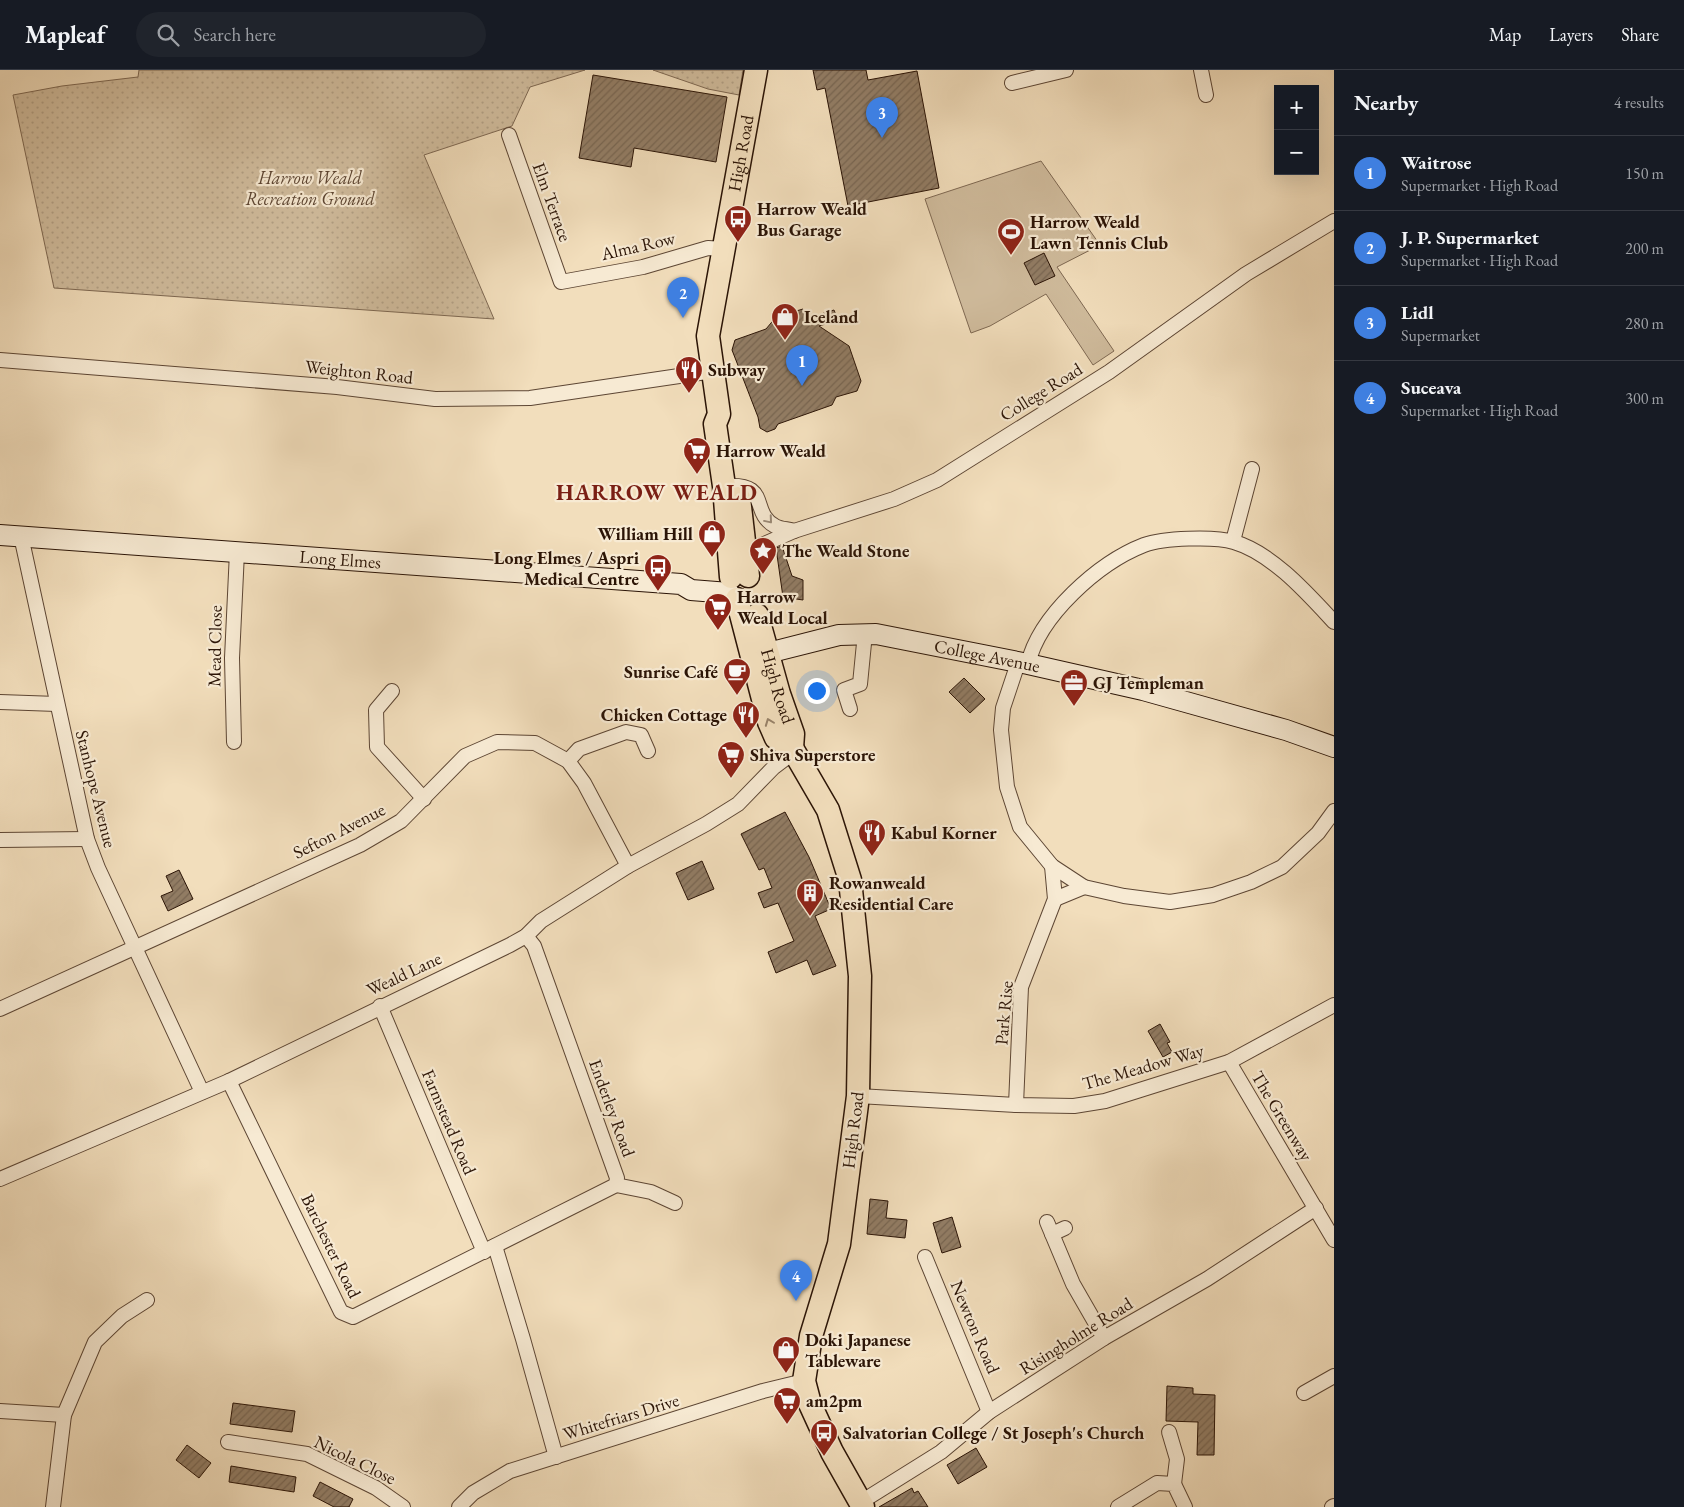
<!DOCTYPE html>
<meta charset="utf-8">
<style>
body{margin:0;font-family:"EB Garamond",serif;background:#20242c;color:#f1f3f6}
.controls{position:absolute;right:15px;top:15px;display:grid;overflow:hidden;border-radius:0px;box-shadow:0 5px 20px #0002}
.controls button{width:45px;height:45px;display:grid;place-items:center;padding:0;border:0;border-bottom:1px solid #363941;background:#171b24;color:#f1f3f6;font:25px sans-serif}
.you{position:absolute;left:816px;top:620px;width:18px;height:18px;margin:-12px;border:4px solid #fff;border-radius:50%;background:#1a73e8;box-shadow:0 0 0 8px #1a73e833}
.badge{display:grid;place-items:center;width:32px;height:32px;border-radius:50%;background:#1a73e8;color:#fff;font-size:16px;font-weight:700}
.pin{position:absolute;translate:-50% -41px;filter:drop-shadow(0 1px 2px #0008)}
.pin::after{content:'';position:absolute;top:26px;width:18px;height:15px;background:inherit;clip-path:polygon(0 0,100% 0,50% 100%)}
.list{margin:0;padding:0;list-style:none}
h2{display:flex;justify-content:space-between;align-items:center;height:65px;margin:0;padding:0 20px;font-size:21px}
h2 small{font-size:16px;font-weight:400;color:#9ea1a6}
.list li{display:grid;grid-template-columns:32px 1fr auto;gap:15px;align-items:center;box-sizing:border-box;height:75px;padding:0 20px;border-top:1px solid #363941}
.list b{display:block;font-size:19px;white-space:nowrap}
.list p{margin:0;font-size:16px;white-space:nowrap;color:#9ea1a6}
.list em{font-size:16px;font-style:normal;color:#9ea1a6}
.icon{flex:none;width:28px;height:28px;fill:none;stroke:currentColor;stroke-width:2;stroke-linecap:round;stroke-linejoin:round}
.map{position:relative;flex:none;width:1334px;height:1437px;overflow:hidden}
header{display:flex;align-items:center;gap:30px;box-sizing:border-box;height:70px;padding:0 25px;background:#171b24;border-bottom:1px solid #363941}
header strong{font-size:24px}
nav{display:flex;gap:28px;margin-inline-start:auto;font-size:18px}
.search{width:350px;height:45px;background:#20242c;display:flex;align-items:center;gap:12px;box-sizing:border-box;padding:0 18px;border-radius:28px;color:#9ea1a6;font-size:19px}
main{display:flex}
aside{flex:1;background:#171b24}
.map>svg:first-child{display:block}
.grass{fill:url(#grass-dots);stroke:#7e6852}
.garden{fill:#d0bc9d;stroke:#7e6852}
.building{fill:url(#building-hatch);stroke:#2b1406}
.lines{fill:none;stroke-linecap:round;stroke-linejoin:round}
.street-casing{stroke:#5d4634;stroke-width:16}
.secondary-casing{stroke:#2b1406;stroke-width:22}
.primary-casing{stroke:#2b1406;stroke-width:25}
.street{stroke:#f7ead3;stroke-width:14}
.secondary{stroke:#f7ead3;stroke-width:20}
.primary{stroke:#f2debc;stroke-width:22}
.oneway{stroke:#9b8a77}
.oneway2{stroke:#98836a}
.labels{text-anchor:middle;stroke-width:4.5;stroke-linejoin:round;paint-order:stroke}
.street-label{font-size:18px;fill:#2b1406;stroke:#f7ead3}
.park-label{font-size:18px;font-style:italic;fill:#5d4633;stroke:#f7ead3}
.poi-label{font-size:18px;font-weight:bold;fill:#2b1406;stroke:#f7ead3;text-anchor:start}
.district-label{font-size:22px;font-weight:bold;letter-spacing:1px;fill:#7a1f14;stroke:#f7ead3}
</style>
<header>
<strong>Mapleaf</strong>
<div class="search"><svg class="icon" aria-label="search" viewBox="0 0 24 24"><circle cx="10" cy="10" r="6"/><path d="M15 15l6 6"/></svg>Search here</div>
<nav><a>Map</a><a>Layers</a><a>Share</a></nav>
</header>
<main>
<div class="map">
<svg width="1334" height="1437" viewBox="0 0 1334 1437">
<defs>
<pattern id="grass-dots" width="8" height="8" patternUnits="userSpaceOnUse" patternTransform="scale(1.25)"><rect width="8" height="8" fill="#d0bc9d"/><path d="M2 2h.1M6 6h.1" fill="none" stroke="#b3a186" stroke-width="1.8" stroke-linecap="round"/></pattern>
<pattern id="building-hatch" width="6" height="6" patternUnits="userSpaceOnUse" patternTransform="scale(1.25)"><rect width="6" height="6" fill="#927d65"/><path d="M-1 1l2-2M0 6l6-6M5 7l2-2" fill="none" stroke="#776551"/></pattern>
</defs>
<rect width="100%" height="100%" fill="#f2debc"/>
<filter id="stains"><feTurbulence type="fractalNoise" baseFrequency=".004" numOctaves="4"/><feColorMatrix values="0 0 0 0 .2 0 0 0 0 .09 0 0 0 0 .02 0 0 0 .5 -.17"/></filter>
<radialGradient id="worn" r=".72"><stop offset=".6" stop-color="#630" stop-opacity="0"/><stop offset="1" stop-color="#630" stop-opacity=".3"/></radialGradient>
<g class="grass">
<polygon points="139,0 585,0 530,17 512,56 424,85 494,249 54,218 13,25 62,16 138,7"/>
<polygon points="653,0 743,0 739,25 708,19"/>
</g>
<polygon class="garden" points="1041,91 1100,175 1057,197 1114,281 1093,295 1046,224 990,256 971,263 925,129"/>
<g class="building">
<polygon points="813,0 866,0 868,10 917,1 939,118 848,136 825,18 817,20"/>
<polygon points="593,5 727,27 716,92 634,78 631,97 579,88"/>
<polygon points="1044,183 1055,206 1035,215 1024,193"/>
<polygon points="803,239 805,249 834,240 838,250 819,256 849,276 861,311 857,321 836,327 832,335 778,354 775,359 767,362 760,358 758,347 732,280 735,270 766,259 776,247"/>
<polygon points="782,476 792,506 803,510 803,530 783,527 776,478"/>
<polygon points="964,608 985,629 970,643 949,622"/>
<polygon points="785,742 809,787 831,839 815,846 836,896 813,905 807,890 776,903 768,882 794,871 778,833 764,838 758,823 772,818 764,798 759,800 741,764"/>
<polygon points="702,791 714,819 688,830 676,803"/>
<polygon points="179,800 193,829 168,841 161,826 173,821 166,806"/>
<polygon points="1160,954 1170,972 1167,973 1172,982 1163,987 1148,961"/>
<polygon points="870,1129 888,1131 886,1148 907,1150 905,1168 867,1164"/>
<polygon points="952,1147 961,1177 942,1183 933,1153"/>
<polygon points="1167,1316 1193,1318 1193,1324 1215,1325 1214,1385 1197,1385 1198,1352 1166,1351"/>
<polygon points="233,1333 295,1341 292,1362 230,1354"/>
<polygon points="187,1375 211,1393 199,1408 176,1390"/>
<polygon points="976,1378 987,1397 958,1414 947,1395"/>
<polygon points="231,1396 296,1407 294,1422 229,1412"/>
<polygon points="320,1412 353,1429 349,1437 334,1437 313,1426"/>
<polygon points="912,1418 914,1423 918,1421 928,1437 879,1437"/>
</g>
<g class="lines">
<defs>
<g id="street">
<polyline points="1201,0 1206,25"/>
<polyline points="1012,13 1066,0"/>
<polyline points="509,65 561,212 643,197 708,178 724,179"/>
<polyline points="0,290 337,317 435,329 530,328 713,301"/>
<path d="M724,416C772,412 749,442 775,456C780,459 788,459 794,461"/>
<polyline points="21,466 87,769 98,798 202,1022"/>
<polyline points="1233,471 1252,399"/>
<polyline points="746,482 794,461 894,429 937,410 1109,302 1246,204 1334,151"/>
<polyline points="1018,593 1003,638 1001,660 1007,717 1020,757 1052,796 1084,817 1124,826 1170,832 1213,825 1251,812 1282,797 1318,763 1334,741"/>
<path d="M1028,594C1039,546 1098,493 1144,475C1163,468 1214,466 1234,472C1272,483 1308,524 1334,552"/>
<polyline points="392,621 376,640 377,677 424,729"/>
<polyline points="0,632 57,634"/>
<polyline points="850,639 844,620 860,614 865,563"/>
<polyline points="234,672 232,588 237,482"/>
<polyline points="568,691 579,679 626,662 641,665 648,681"/>
<polyline points="0,770 87,769"/>
<polyline points="1055,829 1084,817"/>
<polyline points="380,936 484,1182"/>
<polyline points="0,939 360,775 401,751 465,686 497,672 535,673 568,691 584,713 628,796"/>
<polyline points="1229,992 1334,1170"/>
<polyline points="229,1011 341,1242 353,1247 616,1115 617,1108 534,876 526,866"/>
<polyline points="858,1026 1016,1035 1074,1036 1105,1031 1229,992 1334,935"/>
<polyline points="1016,1035 1021,917 1055,829 1052,796"/>
<polyline points="0,1109 229,1011 510,875 526,866 541,851 628,796 706,754 738,734 773,698 794,682"/>
<polyline points="616,1115 651,1122 675,1133"/>
<polyline points="1047,1152 1073,1214 1104,1268"/>
<polyline points="1052,1164 1065,1158"/>
<polyline points="495,1176 523,1269 556,1387"/>
<polyline points="925,1187 989,1342"/>
<polyline points="1304,1323 1334,1306"/>
<polyline points="0,1341 64,1345"/>
<polyline points="1169,1362 1177,1389 1174,1414"/>
<polyline points="228,1372 307,1384 376,1418 403,1437"/>
<polyline points="861,1432 941,1382 989,1342 1104,1268 1207,1209 1316,1138"/>
<polyline points="53,1437 64,1345 95,1272 122,1246 147,1230"/>
<polyline points="459,1437 473,1423 510,1401 763,1321 804,1311"/>
<polyline points="1118,1437 1157,1413 1174,1414 1185,1437"/>
<polyline points="1332,1437 1334,1436"/>
</g>
<g id="secondary">
<path id="s1" d="M0,465L681,514L691,520L729,523"/>
<path id="s2" d="M752,587L839,565L876,564L1028,594L1143,620L1286,660L1334,677"/>
</g>
<g id="primary">
<polyline points="739,428 748,506"/>
<path id="s3" d="M731,507L724,416L715,354L719,344L708,266L756,0"/>
<polyline points="737,529 769,652 776,668 792,678 828,740 850,810 860,906 858,1026 839,1174 811,1266 804,1311 810,1334 832,1382 863,1437"/>
<path id="s4" d="M757,545L779,624L793,664L792,678"/>
</g>
</defs>
<use href="#street" class="street-casing"/>
<use href="#secondary" class="secondary-casing"/>
<use href="#primary" class="primary-casing"/>
<use href="#street" class="street"/>
<use href="#secondary" class="secondary"/>
<use href="#primary" class="primary"/>
</g>
<defs><path id="oneway-chevron" d="M-2-3.5L2.5 0L-2 3.5" fill="none" stroke-width="1.6" stroke-linecap="round" stroke-linejoin="round" transform="scale(1.25)"/></defs>
<use class="oneway" href="#oneway-chevron" transform="translate(769 450) rotate(50)"/>
<use class="oneway2" href="#oneway-chevron" transform="translate(769 652) rotate(-111)"/>
<defs>
<symbol id="bus-pin" viewBox="-11 -11 22 30"><path d="M0 17L-7.5 6A9.5 9.5 0 1 1 7.5 6Z" fill="#8f2418" stroke="#f7ead3"/><path d="M-5-6H5V4H4V6H2V4H-2V6H-4V4H-5ZM-3.5-4V0h7V-4ZM-3.5 1.2v1.5H-2V1.2ZM2 1.2v1.5H3.5V1.2Z" fill="#fff"/></symbol>
<symbol id="stadium-pin" viewBox="-11 -11 22 30"><path d="M0 17L-7.5 6A9.5 9.5 0 1 1 7.5 6Z" fill="#8f2418" stroke="#f7ead3"/><path d="M0-5a6.5 5 0 1 0 0 10a6.5 5 0 1 0 0-10ZM-3.5-1.8h7v3.6h-7Z" fill="#fff"/></symbol>
<symbol id="shop-pin" viewBox="-11 -11 22 30"><path d="M0 17L-7.5 6A9.5 9.5 0 1 1 7.5 6Z" fill="#8f2418" stroke="#f7ead3"/><path d="M-5-2.5h2.3a2.7 3.5 0 0 1 5.4 0H5L5.5 6h-11ZM-1.5-2.5h3a1.5 2.3 0 0 0-3 0Z" fill="#fff"/></symbol>
<symbol id="restaurant-pin" viewBox="-11 -11 22 30"><path d="M0 17L-7.5 6A9.5 9.5 0 1 1 7.5 6Z" fill="#8f2418" stroke="#f7ead3"/><path d="M-5-6h1v4h1v-4h1v4h1v-4h1v5L-1.5 .5V6h-2V.5L-5-1ZM5-6V6H3V1.5H1.5Q1.5-4 5-6Z" fill="#fff"/></symbol>
<symbol id="supermarket-pin" viewBox="-11 -11 22 30"><path d="M0 17L-7.5 6A9.5 9.5 0 1 1 7.5 6Z" fill="#8f2418" stroke="#f7ead3"/><path d="M-6-5.5h2.5l.6 2H6L4.5 2H-2.5L-4.4-4H-6ZM-1.5 3.2a1.3 1.3 0 1 0 .1 0ZM3 3.2a1.3 1.3 0 1 0 .1 0Z" fill="#fff"/></symbol>
<symbol id="sight-pin" viewBox="-11 -11 22 30"><path d="M0 17L-7.5 6A9.5 9.5 0 1 1 7.5 6Z" fill="#8f2418" stroke="#f7ead3"/><path d="M0-6L1.8-2.2L6-1.7L2.9 1.2L3.7 5.4L0 3.3L-3.7 5.4L-2.9 1.2L-6-1.7L-1.8-2.2Z" fill="#fff"/></symbol>
<symbol id="cafe-pin" viewBox="-11 -11 22 30"><path d="M0 17L-7.5 6A9.5 9.5 0 1 1 7.5 6Z" fill="#8f2418" stroke="#f7ead3"/><path d="M-5.5-4.5H6V0H3Q3 3.5 0 3.5H-2.5Q-5.5 3.5-5.5 0ZM3-3.2v2h1.7v-2ZM-6 4.5H4V6H-6Z" fill="#fff"/></symbol>
<symbol id="office-pin" viewBox="-11 -11 22 30"><path d="M0 17L-7.5 6A9.5 9.5 0 1 1 7.5 6Z" fill="#8f2418" stroke="#f7ead3"/><path d="M-6-3h4V-5.5h4V-3h4V5H-6ZM-1-4.5V-3h2v-1.5ZM-6 0V1H6V0Z" fill="#fff"/></symbol>
<symbol id="building-pin" viewBox="-11 -11 22 30"><path d="M0 17L-7.5 6A9.5 9.5 0 1 1 7.5 6Z" fill="#8f2418" stroke="#f7ead3"/><path d="M-4-6H4V6H1V3H-1V6H-4ZM-2.5-4.3h1.7v1.8h-1.7ZM.8-4.3h1.7v1.8H.8ZM-2.5-1h1.7V.8h-1.7ZM.8-1h1.7V.8H.8Z" fill="#fff"/></symbol>
</defs>
<g fill-rule="evenodd">
<use href="#bus-pin" x="722" y="133" width="32" height="43"/>
<use href="#stadium-pin" x="995" y="146" width="32" height="43"/>
<use href="#shop-pin" x="769" y="231" width="32" height="43"/>
<use href="#restaurant-pin" x="673" y="284" width="32" height="43"/>
<use href="#supermarket-pin" x="681" y="365" width="32" height="43"/>
<use href="#shop-pin" x="696" y="448" width="32" height="43"/>
<use href="#sight-pin" x="747" y="465" width="32" height="43"/>
<use href="#bus-pin" x="642" y="482" width="32" height="43"/>
<use href="#supermarket-pin" x="702" y="521" width="32" height="43"/>
<use href="#cafe-pin" x="721" y="586" width="32" height="43"/>
<use href="#office-pin" x="1058" y="597" width="32" height="43"/>
<use href="#restaurant-pin" x="730" y="629" width="32" height="43"/>
<use href="#supermarket-pin" x="715" y="669" width="32" height="43"/>
<use href="#restaurant-pin" x="856" y="747" width="32" height="43"/>
<use href="#building-pin" x="794" y="807" width="32" height="43"/>
<use href="#shop-pin" x="770" y="1264" width="32" height="43"/>
<use href="#supermarket-pin" x="771" y="1315" width="32" height="43"/>
<use href="#bus-pin" x="808" y="1347" width="32" height="43"/>
</g>
<g class="labels">
<g class="street-label">
<text dy="6" stroke="none"><textPath href="#s3" startOffset="429">High Road</textPath></text>
<text transform="translate(552 132) rotate(70)" y="6">Elm Terrace</text>
<text transform="translate(638 176) rotate(-13)" y="6">Alma Row</text>
<text transform="translate(359 302) rotate(6)" y="6">Weighton Road</text>
<text transform="translate(1041 322) rotate(-32)" y="6">College Road</text>
<text dy="6" stroke="none"><textPath href="#s1" startOffset="341">Long Elmes</textPath></text>
<text transform="translate(215 576) rotate(-89)" y="6">Mead Close</text>
<text dy="6" stroke="none"><textPath href="#s2" startOffset="240">College Avenue</textPath></text>
<text dy="6" stroke="none"><textPath href="#s4" startOffset="74">High Road</textPath></text>
<text transform="translate(96 719) rotate(76)" y="6">Stanhope Avenue</text>
<text transform="translate(339 761) rotate(-27)" y="6">Sefton Avenue</text>
<text transform="translate(404 904) rotate(-25)" y="6">Weald Lane</text>
<text transform="translate(1004 943) rotate(-85)" y="6">Park Rise</text>
<text transform="translate(1143 997) rotate(-16)" y="6">The Meadow Way</text>
<text transform="translate(612 1038) rotate(70)" y="6">Enderley Road</text>
<text transform="translate(1282 1046) rotate(59)" y="6">The Greenway</text>
<text transform="translate(449 1052) rotate(67)" y="6">Farmstead Road</text>
<text transform="translate(853 1060) rotate(-83)" y="6">High Road</text>
<text transform="translate(331 1176) rotate(64)" y="6">Barchester Road</text>
<text transform="translate(975 1257) rotate(67)" y="6">Newton Road</text>
<text transform="translate(1076 1266) rotate(-32)" y="6">Risingholme Road</text>
<text transform="translate(621 1347) rotate(-17)" y="6">Whitefriars Drive</text>
<text transform="translate(355 1390) rotate(26)" y="6">Nicola Close</text>
</g>
<g class="park-label">
<text x="310" y="114">Harrow Weald<tspan x="310" dy="21">Recreation Ground</tspan></text>
</g>
<g class="poi-label">
<text x="757" y="145">Harrow Weald<tspan x="757" dy="21">Bus Garage</tspan></text>
<text x="1030" y="158">Harrow Weald<tspan x="1030" dy="21">Lawn Tennis Club</tspan></text>
<text x="804" y="253">Iceland</text>
<text x="708" y="306">Subway</text>
<text x="716" y="387">Harrow Weald</text>
<text x="693" y="470" text-anchor="end">William Hill</text>
<text x="782" y="487">The Weald Stone</text>
<text x="639" y="494" text-anchor="end">Long Elmes / Aspri<tspan x="639" dy="21">Medical Centre</tspan></text>
<text x="737" y="533">Harrow<tspan x="737" dy="21">Weald Local</tspan></text>
<text x="718" y="608" text-anchor="end">Sunrise Café</text>
<text x="1093" y="619">GJ Templeman</text>
<text x="727" y="651" text-anchor="end">Chicken Cottage</text>
<text x="750" y="691">Shiva Superstore</text>
<text x="891" y="769">Kabul Korner</text>
<text x="829" y="819">Rowanweald<tspan x="829" dy="21">Residential Care</tspan></text>
<text x="805" y="1276">Doki Japanese<tspan x="805" dy="21">Tableware</tspan></text>
<text x="806" y="1337">am2pm</text>
<text x="843" y="1369">Salvatorian College / St Joseph's Church</text>
</g>
<g class="district-label">
<text x="657" y="430">HARROW WEALD</text>
</g>
</g>
<rect width="100%" height="100%" filter="url(#stains)"/>
<rect width="100%" height="100%" fill="url(#worn)"/>
</svg>
<div class="controls">
<button>+</button>
<button>−</button>
</div>
<div class="you"></div>
<div class="pin badge" style="left:802px;top:316px;background:#3f7fe0">1</div>
<div class="pin badge" style="left:683px;top:248px;background:#3f7fe0">2</div>
<div class="pin badge" style="left:882px;top:68px;background:#3f7fe0">3</div>
<div class="pin badge" style="left:796px;top:1231px;background:#3f7fe0">4</div>
</div>
<aside>
<h2>Nearby<small>4 results</small></h2>
<ul class="list">
<li><span class="badge" style="background:#3f7fe0">1</span><div><b>Waitrose</b><p>Supermarket · High Road</p></div><em>150 m</em></li>
<li><span class="badge" style="background:#3f7fe0">2</span><div><b>J. P. Supermarket</b><p>Supermarket · High Road</p></div><em>200 m</em></li>
<li><span class="badge" style="background:#3f7fe0">3</span><div><b>Lidl</b><p>Supermarket</p></div><em>280 m</em></li>
<li><span class="badge" style="background:#3f7fe0">4</span><div><b>Suceava</b><p>Supermarket · High Road</p></div><em>300 m</em></li>
</ul>
</aside>
</main>
